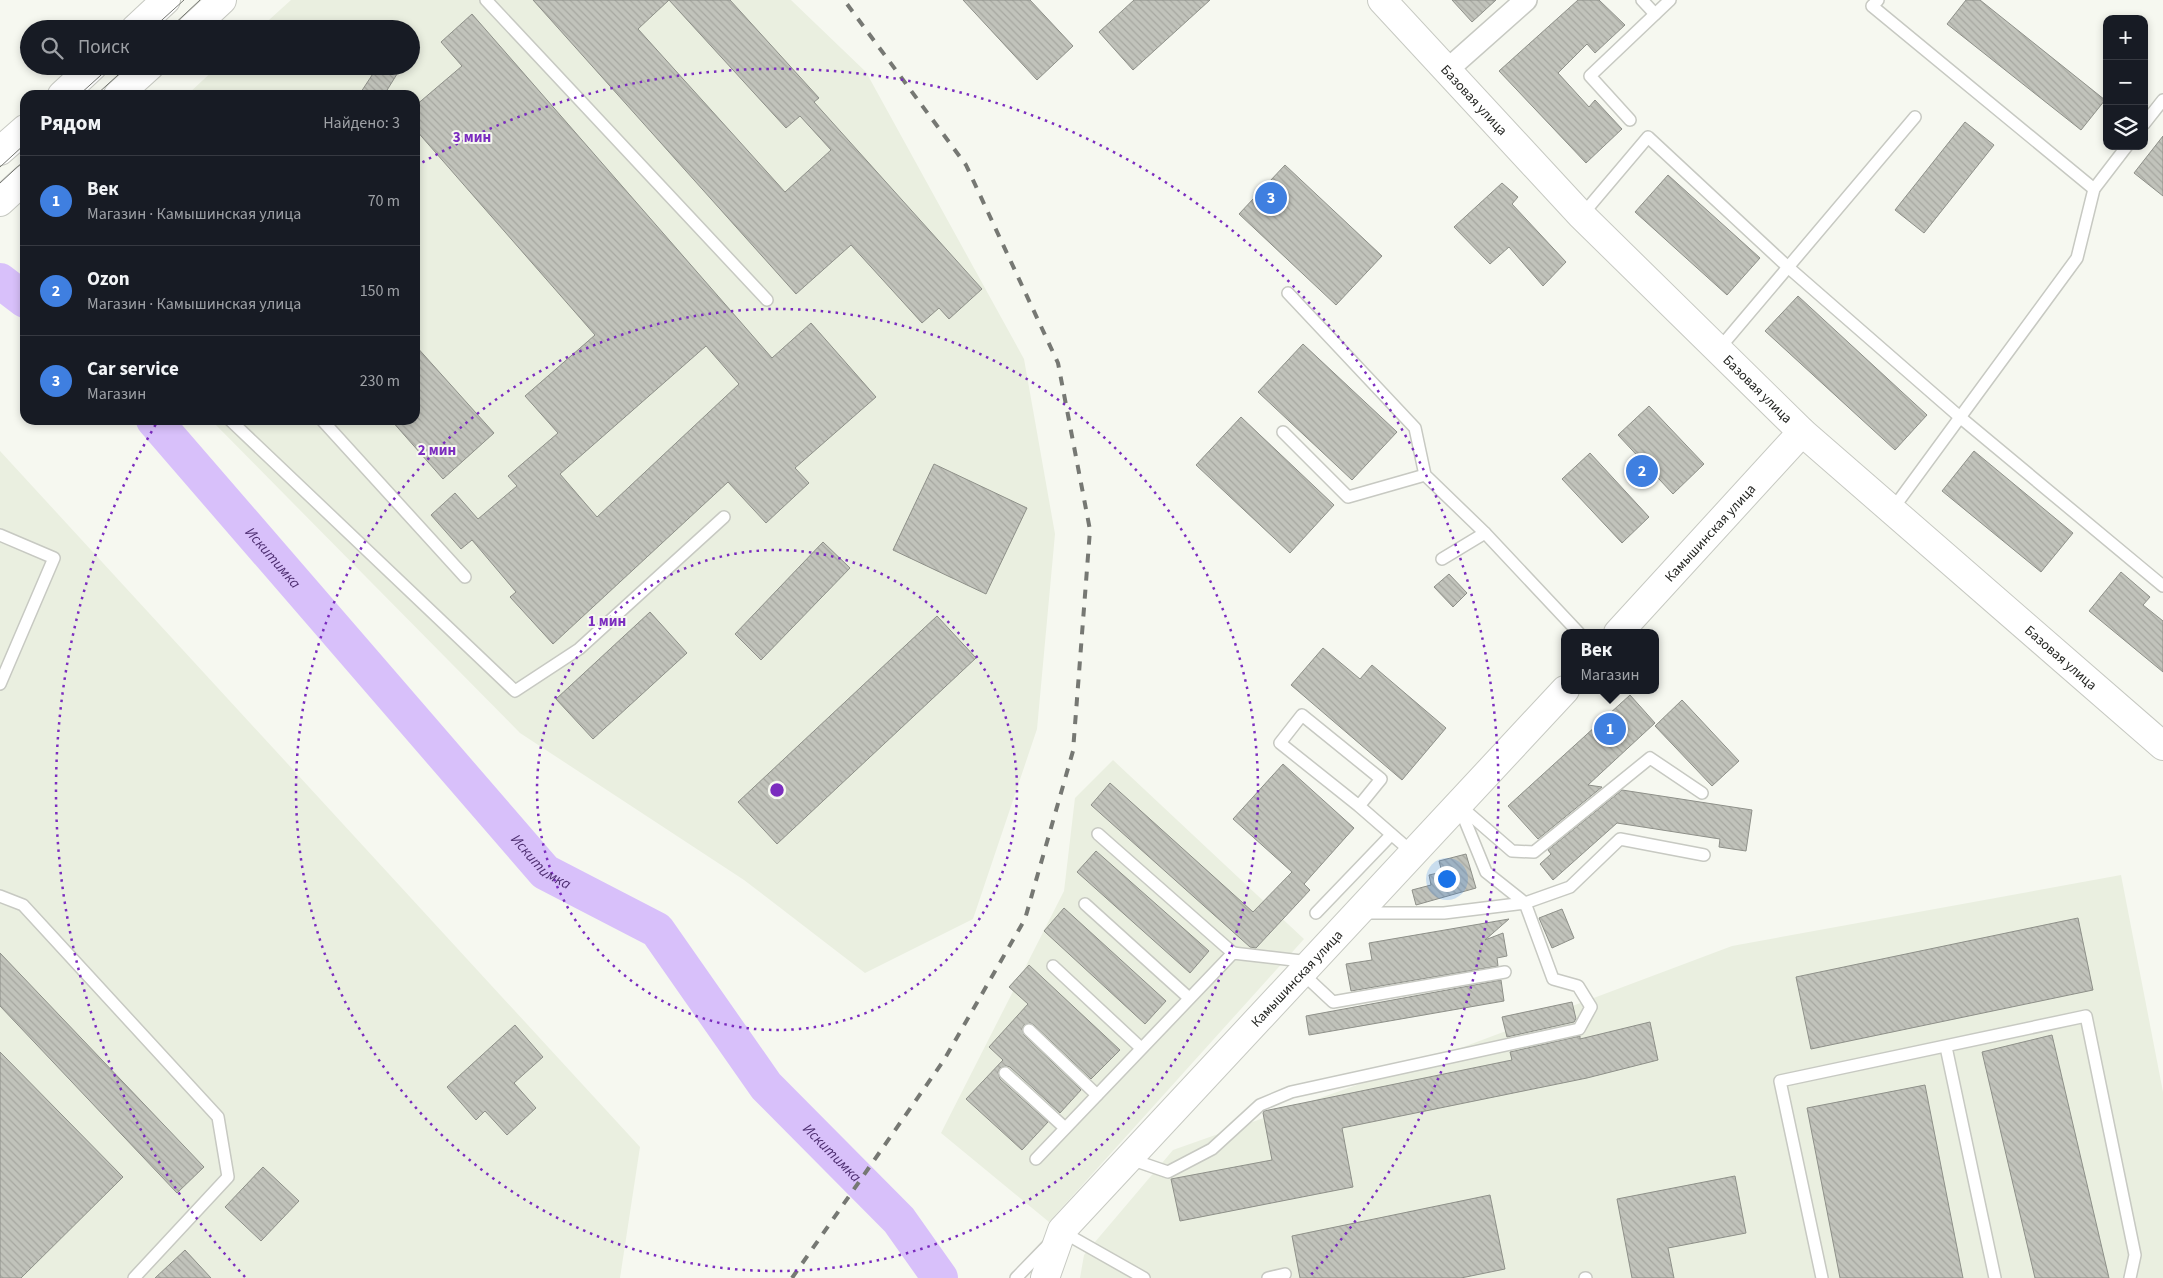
<!DOCTYPE html>
<html lang="ru">
<meta charset="utf-8">
<style>
body{margin:0;font-family:"Source Sans 3",sans-serif;background:#20242c;color:#f1f3f6}
.controls{position:absolute;right:15px;top:15px;display:grid;overflow:hidden;border-radius:10px;box-shadow:0 2px 8px #0003}
.controls button{width:45px;height:45px;display:grid;place-items:center;padding:0;border:0;border-bottom:1px solid #363941;background:#171b24;color:#f1f3f6;font:25px sans-serif}
.you{position:absolute;left:1446px;top:878px;width:18px;height:18px;margin:-12px;border:4px solid #fff;border-radius:50%;background:#1a73e8;box-shadow:0 0 0 8px #1a73e833}
.badge{display:grid;place-items:center;width:32px;height:32px;border-radius:50%;background:#d93025;color:#fff;font-size:16px;font-weight:700}
.pin{position:absolute;translate:-50% -50%;border:2px solid #fff;box-shadow:0 1px 5px #0006}
.popup{position:absolute;left:1561px;top:629px;width:98px;height:65px;box-sizing:border-box;display:grid;place-content:center;border-radius:10px;background:#171b24;filter:drop-shadow(0 1px 4px #0005);font-size:16px;white-space:nowrap;color:#9ea1a6}
.popup b{font-size:19px;color:#f1f3f6}
.popup::after{content:'';position:absolute;left:50%;top:100%;margin-left:-10px;border:10px solid transparent;border-top-color:#171b24}
.list{margin:0;padding:0;list-style:none}
h2{display:flex;justify-content:space-between;align-items:center;height:65px;margin:0;padding:0 20px;font-size:21px}
h2 small{font-size:16px;font-weight:400;color:#9ea1a6}
.list li{display:grid;grid-template-columns:32px 1fr auto;gap:15px;align-items:center;box-sizing:border-box;height:90px;padding:0 20px;border-top:1px solid #363941}
.list b{display:block;font-size:19px;white-space:nowrap}
.list p{margin:0;font-size:16px;white-space:nowrap;color:#9ea1a6}
.list em{font-size:16px;font-style:normal;color:#9ea1a6}
.icon{flex:none;width:28px;height:28px;fill:none;stroke:currentColor;stroke-width:2;stroke-linecap:round;stroke-linejoin:round}
.map{position:relative;flex:none;width:2163px;height:1278px;overflow:hidden}
.search{position:absolute;background:#171b24;box-shadow:0 2px 8px #0003;left:20px;top:20px;width:400px;height:55px;display:flex;align-items:center;gap:12px;box-sizing:border-box;padding:0 18px;border-radius:28px;color:#9ea1a6;font-size:19px}
.panel{position:absolute;background:#171b24;box-shadow:0 2px 8px #0003;left:20px;top:90px;width:400px;height:335px;border-radius:15px}
.map>svg:first-child{display:block}
.built{fill:#eaefe0}
.lines{fill:none;stroke-linecap:round;stroke-linejoin:round}
.river{stroke:#d8c0fa;stroke-width:36}
.building{fill:url(#building-back-hatch);stroke:#8e9089;fill-rule:evenodd}
.service-casing{stroke:#c7c9c2;stroke-width:14}
.minor-casing{stroke:#c7c9c2;stroke-width:24}
.tertiary-casing{stroke:#c7c9c2;stroke-width:30}
.secondary-casing{stroke:#c7c9c2;stroke-width:30}
.primary-casing{stroke:#c7c9c2;stroke-width:30}
.service{stroke:#fff;stroke-width:11}
.minor{stroke:#fff;stroke-width:21}
.tertiary{stroke:#fff;stroke-width:28}
.secondary{stroke:#fff;stroke-width:28}
.primary{stroke:#fff;stroke-width:28}
.tram{stroke:#767873;stroke-width:1}
.rail{stroke:#767873;stroke-width:4;stroke-dasharray:9 9;stroke-linecap:butt}
.ring{fill:none;stroke:#7b2cbf;stroke-width:2.5;stroke-dasharray:2.5 5}
.labels{text-anchor:middle;stroke-width:4;stroke-linejoin:round;paint-order:stroke}
.street-label{font-size:14px;fill:#242522;stroke:#f6f8f0}
.water-label{font-size:15px;font-style:italic;fill:#4e2e71;stroke:#f6f8f0}
.centre{fill:#7b2cbf;stroke:#f6f8f0;stroke-width:2.5}
.ring-label{font-size:15px;text-anchor:middle;font-weight:bold;fill:#7b2cbf;stroke:#f6f8f0;stroke-width:4;stroke-linejoin:round;paint-order:stroke}
</style>
<div class="map">
<svg width="2163" height="1278" viewBox="0 0 2163 1278">
<defs>
<pattern id="building-back-hatch" width="6" height="6" patternUnits="userSpaceOnUse" patternTransform="scale(1.25)"><rect width="6" height="6" fill="#c1c3bb"/><path d="M-1 5l2 2M0 0l6 6M5-1l2 2" fill="none" stroke="#a6a7a0"/></pattern>
</defs>
<rect width="100%" height="100%" fill="#f6f8f0"/>
<g class="built">
<polygon points="291,0 791,0 866,72 1024,359 1055,534 1037,729 973,919 865,973 744,880 520,733 211,420 415,420 415,95 187,95 218,66 411,66 411,29 259,29"/>
<polygon points="0,451 640,1147 620,1278 0,1278"/>
<polygon points="1113,760 1304,939 1049,1222 941,1133 1064,891 1075,798"/>
<polygon points="2121,875 2163,1092 2163,1278 1080,1278 1084,1255 1173,1150 1450,1052 1732,946"/>
</g>
<g class="lines">
<g class="river">
<polyline points="0,281 25,300"/>
<path id="s1" d="M154,420L545,872L657,930L766,1086L899,1220L940,1278"/>
</g>
</g>
<g class="building">
<path d="M533,0H730L819,98L814,102L982,289L949,319L939,308L922,323L851,245L796,294ZM669,0L786,128L800,116L831,150L785,192L638,29Z"/>
<polygon points="963,0 1030,0 1073,46 1037,80"/>
<polygon points="1134,0 1210,0 1133,70 1099,32"/>
<polygon points="1452,0 1496,0 1472,22"/>
<polygon points="1578,0 1599,0 1625,25 1595,53 1587,44 1558,73 1589,107 1595,100 1622,129 1586,163 1499,71"/>
<polygon points="1966,0 1980,0 2105,100 2081,130 1947,24"/>
<path d="M472,14L772,358L811,323L876,397L795,468L809,483L766,523L728,482L553,644L510,597L516,592L472,540L461,549L431,515L455,493L478,519L517,486L508,476L558,433L525,396L595,335L415,129V106L462,66L441,42ZM706,346L739,384L597,517L560,474Z"/>
<polygon points="378,66 402,66 384,95 359,95"/>
<polygon points="1965,122 1994,145 1924,233 1895,210"/>
<polygon points="2163,136 2163,196 2134,173"/>
<polygon points="1285,165 1382,256 1336,305 1239,214"/>
<polygon points="1668,175 1760,258 1727,295 1635,212"/>
<polygon points="1502,183 1518,197 1512,204 1566,262 1543,286 1509,247 1490,264 1454,227"/>
<polygon points="1798,296 1927,415 1895,450 1765,331"/>
<polygon points="1303,344 1397,432 1352,480 1258,392"/>
<polygon points="415,345 494,433 443,479 391,420 415,420"/>
<polygon points="1649,406 1704,464 1673,494 1618,435"/>
<polygon points="1241,417 1334,505 1290,553 1196,465"/>
<polygon points="1974,451 2073,533 2041,572 1942,491"/>
<polygon points="1590,453 1649,517 1622,543 1562,479"/>
<polygon points="934,464 1027,508 986,594 893,550"/>
<polygon points="823,542 850,568 761,660 735,634"/>
<polygon points="2121,572 2150,597 2143,605 2163,621 2163,672 2089,611"/>
<polygon points="1449,574 1467,593 1453,607 1434,587"/>
<polygon points="650,612 687,653 593,739 556,699"/>
<polygon points="937,616 976,658 777,844 738,802"/>
<polygon points="1323,648 1360,679 1372,665 1446,728 1402,780 1291,685"/>
<polygon points="1630,695 1655,723 1588,785 1602,787 1538,839 1508,806"/>
<polygon points="1682,700 1739,761 1712,786 1655,726"/>
<polygon points="1283,764 1354,828 1304,884 1310,890 1256,948 1250,947 1091,805 1110,783 1253,912 1292,872 1233,819"/>
<polygon points="1622,790 1752,810 1746,851 1719,847 1720,839 1617,823 1553,880 1540,864 1551,854 1548,850"/>
<polygon points="1096,851 1209,951 1190,973 1077,872"/>
<polygon points="1466,854 1476,888 1416,905 1412,890 1431,885 1429,875 1442,872 1439,861"/>
<polygon points="1064,908 1166,1001 1145,1024 1044,931"/>
<polygon points="1562,909 1574,938 1552,948 1539,918"/>
<polygon points="2078,918 2093,990 1811,1049 1796,977"/>
<polygon points="1509,919 1485,940 1503,933 1507,956 1497,958 1498,966 1351,991 1346,964 1372,960 1369,943"/>
<polygon points="0,953 204,1167 177,1193 0,1006"/>
<polygon points="1029,965 1120,1050 1091,1079 1034,1025 1030,1023 1024,1025 1022,1029 1024,1035 1081,1090 1060,1113 1010,1067 1006,1066 1000,1068 998,1072 1000,1079 1048,1122 1022,1150 966,1099 1003,1060 989,1047 1028,1004 1009,987"/>
<polygon points="1501,980 1504,1001 1309,1035 1306,1016"/>
<polygon points="1572,1002 1576,1019 1574,1022 1507,1037 1502,1017"/>
<polygon points="1650,1022 1658,1060 1587,1078 1342,1128 1353,1187 1180,1221 1171,1179 1272,1160 1263,1113 1264,1111 1512,1060 1510,1052 1580,1036 1580,1039"/>
<polygon points="515,1025 543,1057 514,1083 536,1108 507,1135 485,1111 476,1120 447,1087"/>
<polygon points="2052,1035 2109,1278 2035,1278 1982,1052"/>
<polygon points="0,1052 123,1177 21,1278 0,1278"/>
<polygon points="1925,1085 1963,1278 1840,1278 1807,1108"/>
<polygon points="263,1167 299,1201 261,1241 225,1207"/>
<polygon points="1735,1176 1746,1233 1668,1248 1674,1278 1632,1278 1617,1199"/>
<polygon points="1490,1195 1505,1269 1461,1278 1300,1278 1292,1236"/>
<polygon points="185,1250 211,1278 155,1278"/>
</g>
<g class="lines">
<defs>
<g id="service">
<polyline points="486,0 767,300"/>
<polyline points="1642,0 1655,14"/>
<polyline points="1878,0 1872,6 2094,189"/>
<polyline points="1630,120 1590,76 1670,0"/>
<polyline points="2144,124 2163,100"/>
<polyline points="1582,215 1648,137 1789,268 1961,418 2163,586"/>
<polyline points="1288,293 1415,428 1425,475 1485,533 1579,633"/>
<polyline points="1718,350 1915,117"/>
<polyline points="230,420 515,691 579,649 724,517"/>
<polyline points="322,420 465,577"/>
<polyline points="1283,432 1348,497 1425,475"/>
<polyline points="1892,510 2077,258 2094,189 2127,146"/>
<polyline points="0,535 54,558 0,684"/>
<polyline points="1442,559 1485,533"/>
<polyline points="1359,806 1280,743 1302,715 1381,779 1359,806 1413,853"/>
<polyline points="1459,806 1486,872 1525,903 1570,887 1620,839 1704,855"/>
<polyline points="1460,806 1512,851 1534,852 1650,758 1702,793"/>
<polyline points="1098,834 1233,953"/>
<polyline points="0,896 23,905 218,1117 228,1177 134,1278"/>
<polyline points="1085,904 1189,998"/>
<polyline points="1316,913 1391,835"/>
<polyline points="1053,966 1141,1048"/>
<polyline points="1302,973 1333,1002 1505,972"/>
<polyline points="1029,1030 1097,1095"/>
<polyline points="1946,1047 1995,1278"/>
<polyline points="1005,1073 1065,1128"/>
<polyline points="1036,1159 1233,953 1310,962"/>
<polyline points="1130,1159 1168,1172 1212,1149 1260,1105 1291,1092 1579,1029 1591,1007 1578,986 1553,979 1525,903 1444,913 1361,913"/>
<polyline points="1061,1231 1144,1278"/>
<polyline points="1016,1278 1049,1244"/>
<polyline points="1268,1278 1285,1274"/>
<polyline points="1585,1278 1586,1278"/>
<polyline points="1822,1278 1780,1081 2086,1016 2135,1255 2130,1278"/>
</g>
<polyline id="minor" points="1446,71 1526,0"/>
<g id="tertiary">
<path id="s2" d="M1618,633L1802,432"/>
<path id="s3" d="M1045,1278L1062,1230L1565,690"/>
</g>
<g id="secondary">
<path id="s4" d="M1382,0L1581,215L1802,432L2163,746"/>
</g>
<g id="primary">
<polyline points="135,29 166,0"/>
<polyline points="191,29 222,0"/>
<polyline points="62,95 93,66"/>
<polyline points="118,95 150,66"/>
<polyline points="0,151 25,129"/>
<polyline points="0,202 25,179"/>
</g>
</defs>
<use href="#service" class="service-casing"/>
<use href="#minor" class="minor-casing"/>
<use href="#tertiary" class="tertiary-casing"/>
<use href="#secondary" class="secondary-casing"/>
<use href="#primary" class="primary-casing"/>
<use href="#service" class="service"/>
<use href="#minor" class="minor"/>
<use href="#tertiary" class="tertiary"/>
<use href="#secondary" class="secondary"/>
<use href="#primary" class="primary"/>
<g class="tram">
<polyline points="152,29 184,0"/>
<polyline points="169,29 200,0"/>
<polyline points="79,95 111,66"/>
<polyline points="96,95 128,66"/>
<polyline points="0,167 25,144"/>
<polyline points="0,183 25,160"/>
</g>
<polyline class="rail" points="792,1278 944,1060 1025,919 1073,751 1090,530 1058,363 966,165 844,0"/>
</g>
<g class="ring">
<circle cx="777" cy="790" r="240"/>
<circle cx="777" cy="790" r="481"/>
<path d="M245 1277A721 721 0 0 1 156 424M416 166A721 721 0 0 1 1309 1277"/>
</g>
<g class="labels">
<g class="street-label">
<text dy="5" stroke="none"><textPath href="#s4" startOffset="136">Базовая улица</textPath></text>
<text dy="5" stroke="none"><textPath href="#s4" startOffset="541">Базовая улица</textPath></text>
<text dy="5" stroke="none"><textPath href="#s2" startOffset="136">Камышинская улица</textPath></text>
<text dy="5" stroke="none"><textPath href="#s4" startOffset="946">Базовая улица</textPath></text>
<text dy="5" stroke="none"><textPath href="#s3" startOffset="395">Камышинская улица</textPath></text>
</g>
<g class="water-label">
<text dy="5" stroke="none"><textPath href="#s1" startOffset="182">Искитимка</textPath></text>
<text dy="5" stroke="none"><textPath href="#s1" startOffset="588">Искитимка</textPath></text>
<text dy="5" stroke="none"><textPath href="#s1" startOffset="1008">Искитимка</textPath></text>
</g>
</g>
<circle cx="777" cy="790" r="8" class="centre"/>
<g class="ring-label">
<text x="472" y="142">3 мин</text>
<text x="437" y="455">2 мин</text>
<text x="607" y="626">1 мин</text>
</g>
</svg>
<div class="controls">
<button>+</button>
<button>−</button>
<button><svg class="icon" aria-label="layers" viewBox="0 0 24 24"><path d="M12 4l9 5-9 5-9-5zM3 14l9 5 9-5"/></svg></button>
</div>
<div class="you"></div>
<div class="pin badge" style="left:1610px;top:729px;background:#3f7fe0">1</div>
<div class="popup"><b>Век</b>Магазин</div>
<div class="pin badge" style="left:1642px;top:471px;background:#3f7fe0">2</div>
<div class="pin badge" style="left:1271px;top:198px;background:#3f7fe0">3</div>
<div class="search"><svg class="icon" aria-label="search" viewBox="0 0 24 24"><circle cx="10" cy="10" r="6"/><path d="M15 15l6 6"/></svg>Поиск</div>
<section class="panel">
<h2>Рядом<small>Найдено: 3</small></h2>
<ul class="list">
<li><span class="badge" style="background:#3f7fe0">1</span><div><b>Век</b><p>Магазин · Камышинская улица</p></div><em>70 m</em></li>
<li><span class="badge" style="background:#3f7fe0">2</span><div><b>Ozon</b><p>Магазин · Камышинская улица</p></div><em>150 m</em></li>
<li><span class="badge" style="background:#3f7fe0">3</span><div><b>Car service</b><p>Магазин</p></div><em>230 m</em></li>
</ul>
</section>
</div>
